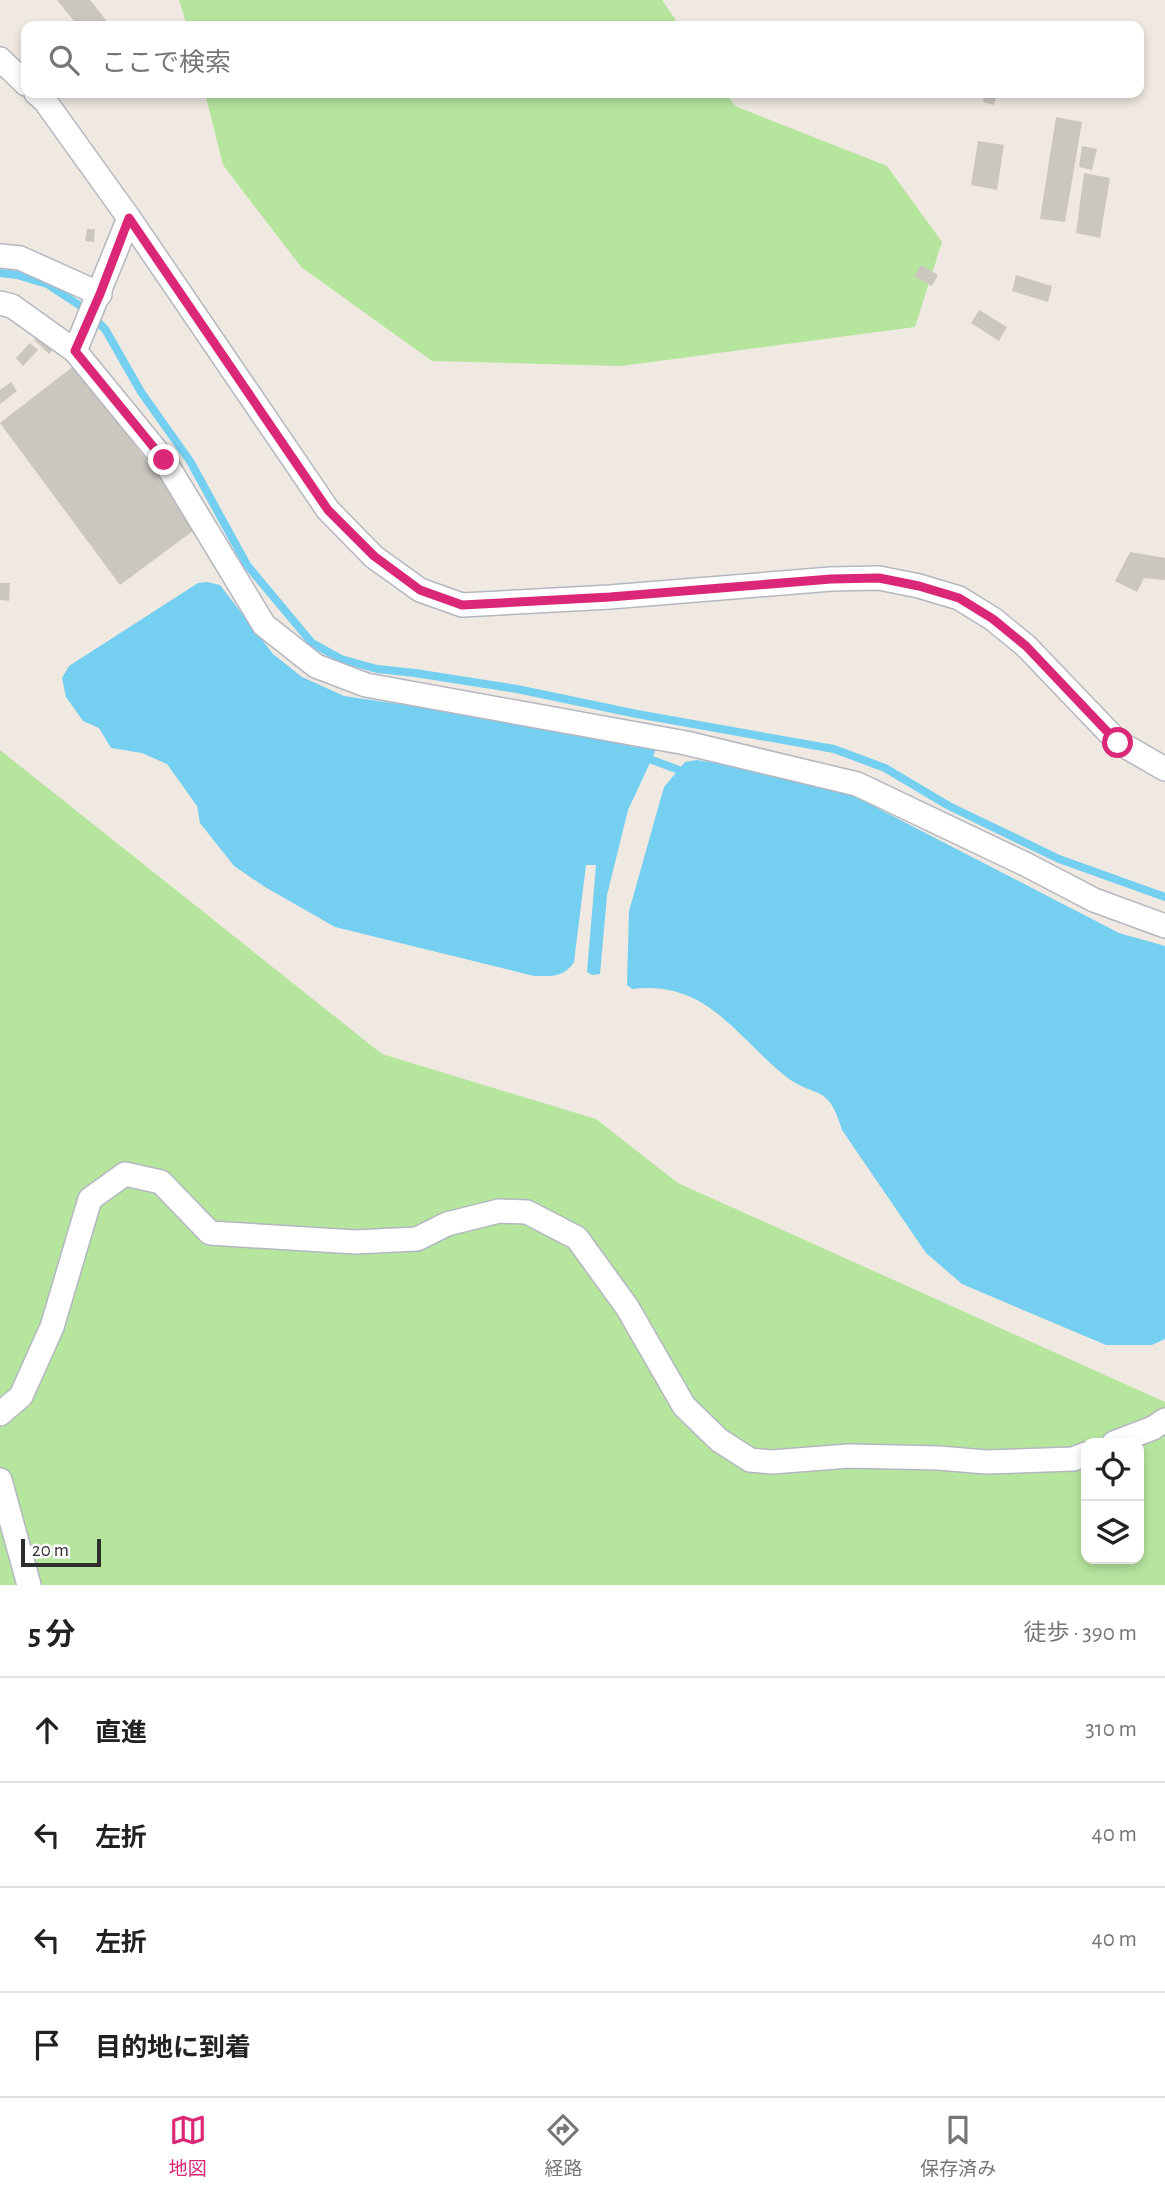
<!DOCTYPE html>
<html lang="ja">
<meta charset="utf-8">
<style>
body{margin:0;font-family:"Alegreya Sans","Noto Sans JP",sans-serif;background:#f6f6f6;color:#222}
.controls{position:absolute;right:21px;bottom:21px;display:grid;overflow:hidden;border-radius:14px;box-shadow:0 4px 10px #0003}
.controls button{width:63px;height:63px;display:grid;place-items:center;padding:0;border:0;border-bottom:2px solid #e0e0e0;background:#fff;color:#222;font:35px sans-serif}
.scale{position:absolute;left:21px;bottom:18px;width:80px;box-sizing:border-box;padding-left:7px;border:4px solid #2e2e2e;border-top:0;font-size:19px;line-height:24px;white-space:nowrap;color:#2e2e2e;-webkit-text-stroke:5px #fff;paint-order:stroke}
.stop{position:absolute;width:21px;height:21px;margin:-16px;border:5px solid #db2777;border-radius:50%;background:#fff}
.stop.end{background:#db2777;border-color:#fff;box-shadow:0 2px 7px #0008}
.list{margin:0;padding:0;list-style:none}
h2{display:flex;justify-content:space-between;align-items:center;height:91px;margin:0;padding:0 28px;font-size:30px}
h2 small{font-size:23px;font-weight:400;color:#767676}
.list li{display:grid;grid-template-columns:46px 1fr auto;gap:21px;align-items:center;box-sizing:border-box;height:105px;padding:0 28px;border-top:2px solid #e0e0e0}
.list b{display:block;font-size:26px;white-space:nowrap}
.list em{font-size:23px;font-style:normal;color:#767676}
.icon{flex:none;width:38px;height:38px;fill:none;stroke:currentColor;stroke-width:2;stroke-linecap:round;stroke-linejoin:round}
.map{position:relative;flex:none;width:1165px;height:1585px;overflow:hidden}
.search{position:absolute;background:#fff;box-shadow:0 4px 10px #0003;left:21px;right:21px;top:21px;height:77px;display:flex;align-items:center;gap:18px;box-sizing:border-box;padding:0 24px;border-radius:14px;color:#767676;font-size:26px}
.sheet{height:511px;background:#fff}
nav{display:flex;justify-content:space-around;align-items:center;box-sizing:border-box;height:98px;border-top:2px solid #e0e0e0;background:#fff;font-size:19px;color:#767676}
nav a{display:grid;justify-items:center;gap:4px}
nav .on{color:#db2777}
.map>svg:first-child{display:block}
.green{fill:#b6e59e;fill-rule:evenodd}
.water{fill:#75cff0}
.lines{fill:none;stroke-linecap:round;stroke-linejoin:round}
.stream{stroke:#75cff0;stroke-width:8}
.building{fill:#cbc7bf}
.minor-casing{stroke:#b4b7c1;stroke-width:26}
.minor{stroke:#fff;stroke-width:23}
.route{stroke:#db2777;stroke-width:9}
</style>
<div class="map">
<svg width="1165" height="1585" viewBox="0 0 1165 1585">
<rect width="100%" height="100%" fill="#efe9e1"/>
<g class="green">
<polygon points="179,0 662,0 680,26 187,26"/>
<polygon points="205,93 726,93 735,106 887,166 942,242 915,327 621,366 432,361 301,267 223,165"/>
<path d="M0,750L382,1054L596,1119L678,1183L1165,1402V1585H0ZM1086,1443H1139V1559H1086Z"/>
</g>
<g class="water">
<path d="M207,582L220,585L273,654L302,677L344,696L501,719L593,735L633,747L654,746L655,752L628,810L607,895L600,974L592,975L587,972L596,865H586L574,962C564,978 551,976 534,976L335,927L265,887L234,866L200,823L197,806L167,764L142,753L111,748L99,728L83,721L66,697L62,678L69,666L198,583Z"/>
<path d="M697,760L787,775L846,792L1119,933L1165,946V1339L1152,1345H1106L962,1284L926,1253L842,1130C828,1081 815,1100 784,1075C734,1034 706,980 632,989L627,985L629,911L664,787L685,762Z"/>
</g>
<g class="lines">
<g class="stream">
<polyline points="0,273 17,275 47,284 82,307 105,329 141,392 190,461 247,565 312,643 341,659 377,669 415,673 517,689 637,714 834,749 885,768 949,806 1059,859 1165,897"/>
<polyline points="644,757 687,773"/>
</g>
</g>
<g class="building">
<polygon points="57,0 90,0 110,25 78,26"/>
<polygon points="985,93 997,93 994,105 983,102"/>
<polygon points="1056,117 1082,122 1065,222 1040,219"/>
<polygon points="978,141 1004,145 997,190 971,185"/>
<polygon points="1082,146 1097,149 1092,170 1079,167"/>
<polygon points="1084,173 1110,178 1100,238 1076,233"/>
<polygon points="87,229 95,229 94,242 85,241"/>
<polygon points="921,265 938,275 932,286 914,276"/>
<polygon points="1016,275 1052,286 1048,302 1012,291"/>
<polygon points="979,310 1007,327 999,341 971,323"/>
<polygon points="41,332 56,347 49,354 34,340"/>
<polygon points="30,343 38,350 23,366 16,358"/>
<polygon points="75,365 197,528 120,585 0,423"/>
<polygon points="11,382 17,391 0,404 0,390"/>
<polygon points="1130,552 1165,558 1165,580 1144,578 1137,592 1115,581"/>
<polygon points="0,583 10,583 9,601 0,600"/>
</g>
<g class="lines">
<defs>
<g id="minor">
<polyline points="0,59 26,84"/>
<polyline points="36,93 45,101 129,218 328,510 374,557 420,590 462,605 610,597 831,579 879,578 919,586 959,598 993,619 1026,646 1118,742 1165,769"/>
<polyline points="0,256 20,258 100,294"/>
<polyline points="0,303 12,306 75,351 164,460 264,625 316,666 366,685 686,743 857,784 1027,865 1094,900 1165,926"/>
<polyline points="75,351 129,218"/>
<polyline points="0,1414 21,1396 52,1327 90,1199 125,1174 161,1182 210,1233 355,1242 417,1239 447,1224 499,1211 527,1212 577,1238 627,1307 684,1406 719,1440 750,1460 772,1462 849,1456 939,1458 986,1462 1073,1459 1086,1454"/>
<polyline points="1114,1443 1153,1428 1165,1420"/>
<polyline points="0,1480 29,1585"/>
</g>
</defs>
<use href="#minor" class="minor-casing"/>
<use href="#minor" class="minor"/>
</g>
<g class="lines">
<polyline class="route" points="164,460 75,351 100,294 129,218 328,510 374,556 420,590 462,605 610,597 831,579 879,578 919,586 959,598 993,619 1026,646 1118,743"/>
</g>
</svg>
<div class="controls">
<button><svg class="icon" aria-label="locate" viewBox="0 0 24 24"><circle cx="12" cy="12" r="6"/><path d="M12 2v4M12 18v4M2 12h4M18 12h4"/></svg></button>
<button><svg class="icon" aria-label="layers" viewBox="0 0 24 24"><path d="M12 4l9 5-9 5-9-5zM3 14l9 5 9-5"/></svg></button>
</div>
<div class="scale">20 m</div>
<div class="stop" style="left:1118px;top:743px"></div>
<div class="stop end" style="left:164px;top:460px"></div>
<div class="search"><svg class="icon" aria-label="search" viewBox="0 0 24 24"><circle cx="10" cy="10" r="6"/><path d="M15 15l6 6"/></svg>ここで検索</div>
</div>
<section class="sheet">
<h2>5 分<small>徒歩 · 390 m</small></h2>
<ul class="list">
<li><svg class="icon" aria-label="ahead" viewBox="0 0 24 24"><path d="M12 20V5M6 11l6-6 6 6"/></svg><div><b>直進</b></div><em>310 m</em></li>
<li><svg class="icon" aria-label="left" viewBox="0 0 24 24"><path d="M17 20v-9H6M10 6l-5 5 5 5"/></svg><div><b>左折</b></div><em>40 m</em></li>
<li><svg class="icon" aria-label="left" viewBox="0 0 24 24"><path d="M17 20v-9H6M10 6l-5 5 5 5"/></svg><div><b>左折</b></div><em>40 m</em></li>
<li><svg class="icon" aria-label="arrive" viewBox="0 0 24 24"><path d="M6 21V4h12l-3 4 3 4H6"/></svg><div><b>目的地に到着</b></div></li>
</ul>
</section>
<nav>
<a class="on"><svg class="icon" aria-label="map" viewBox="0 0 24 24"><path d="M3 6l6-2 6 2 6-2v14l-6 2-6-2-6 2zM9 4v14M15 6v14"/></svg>地図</a>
<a><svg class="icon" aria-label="directions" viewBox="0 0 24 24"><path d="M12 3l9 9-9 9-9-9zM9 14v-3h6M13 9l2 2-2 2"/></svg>経路</a>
<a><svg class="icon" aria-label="saved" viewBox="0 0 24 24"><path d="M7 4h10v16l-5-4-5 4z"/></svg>保存済み</a>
</nav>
